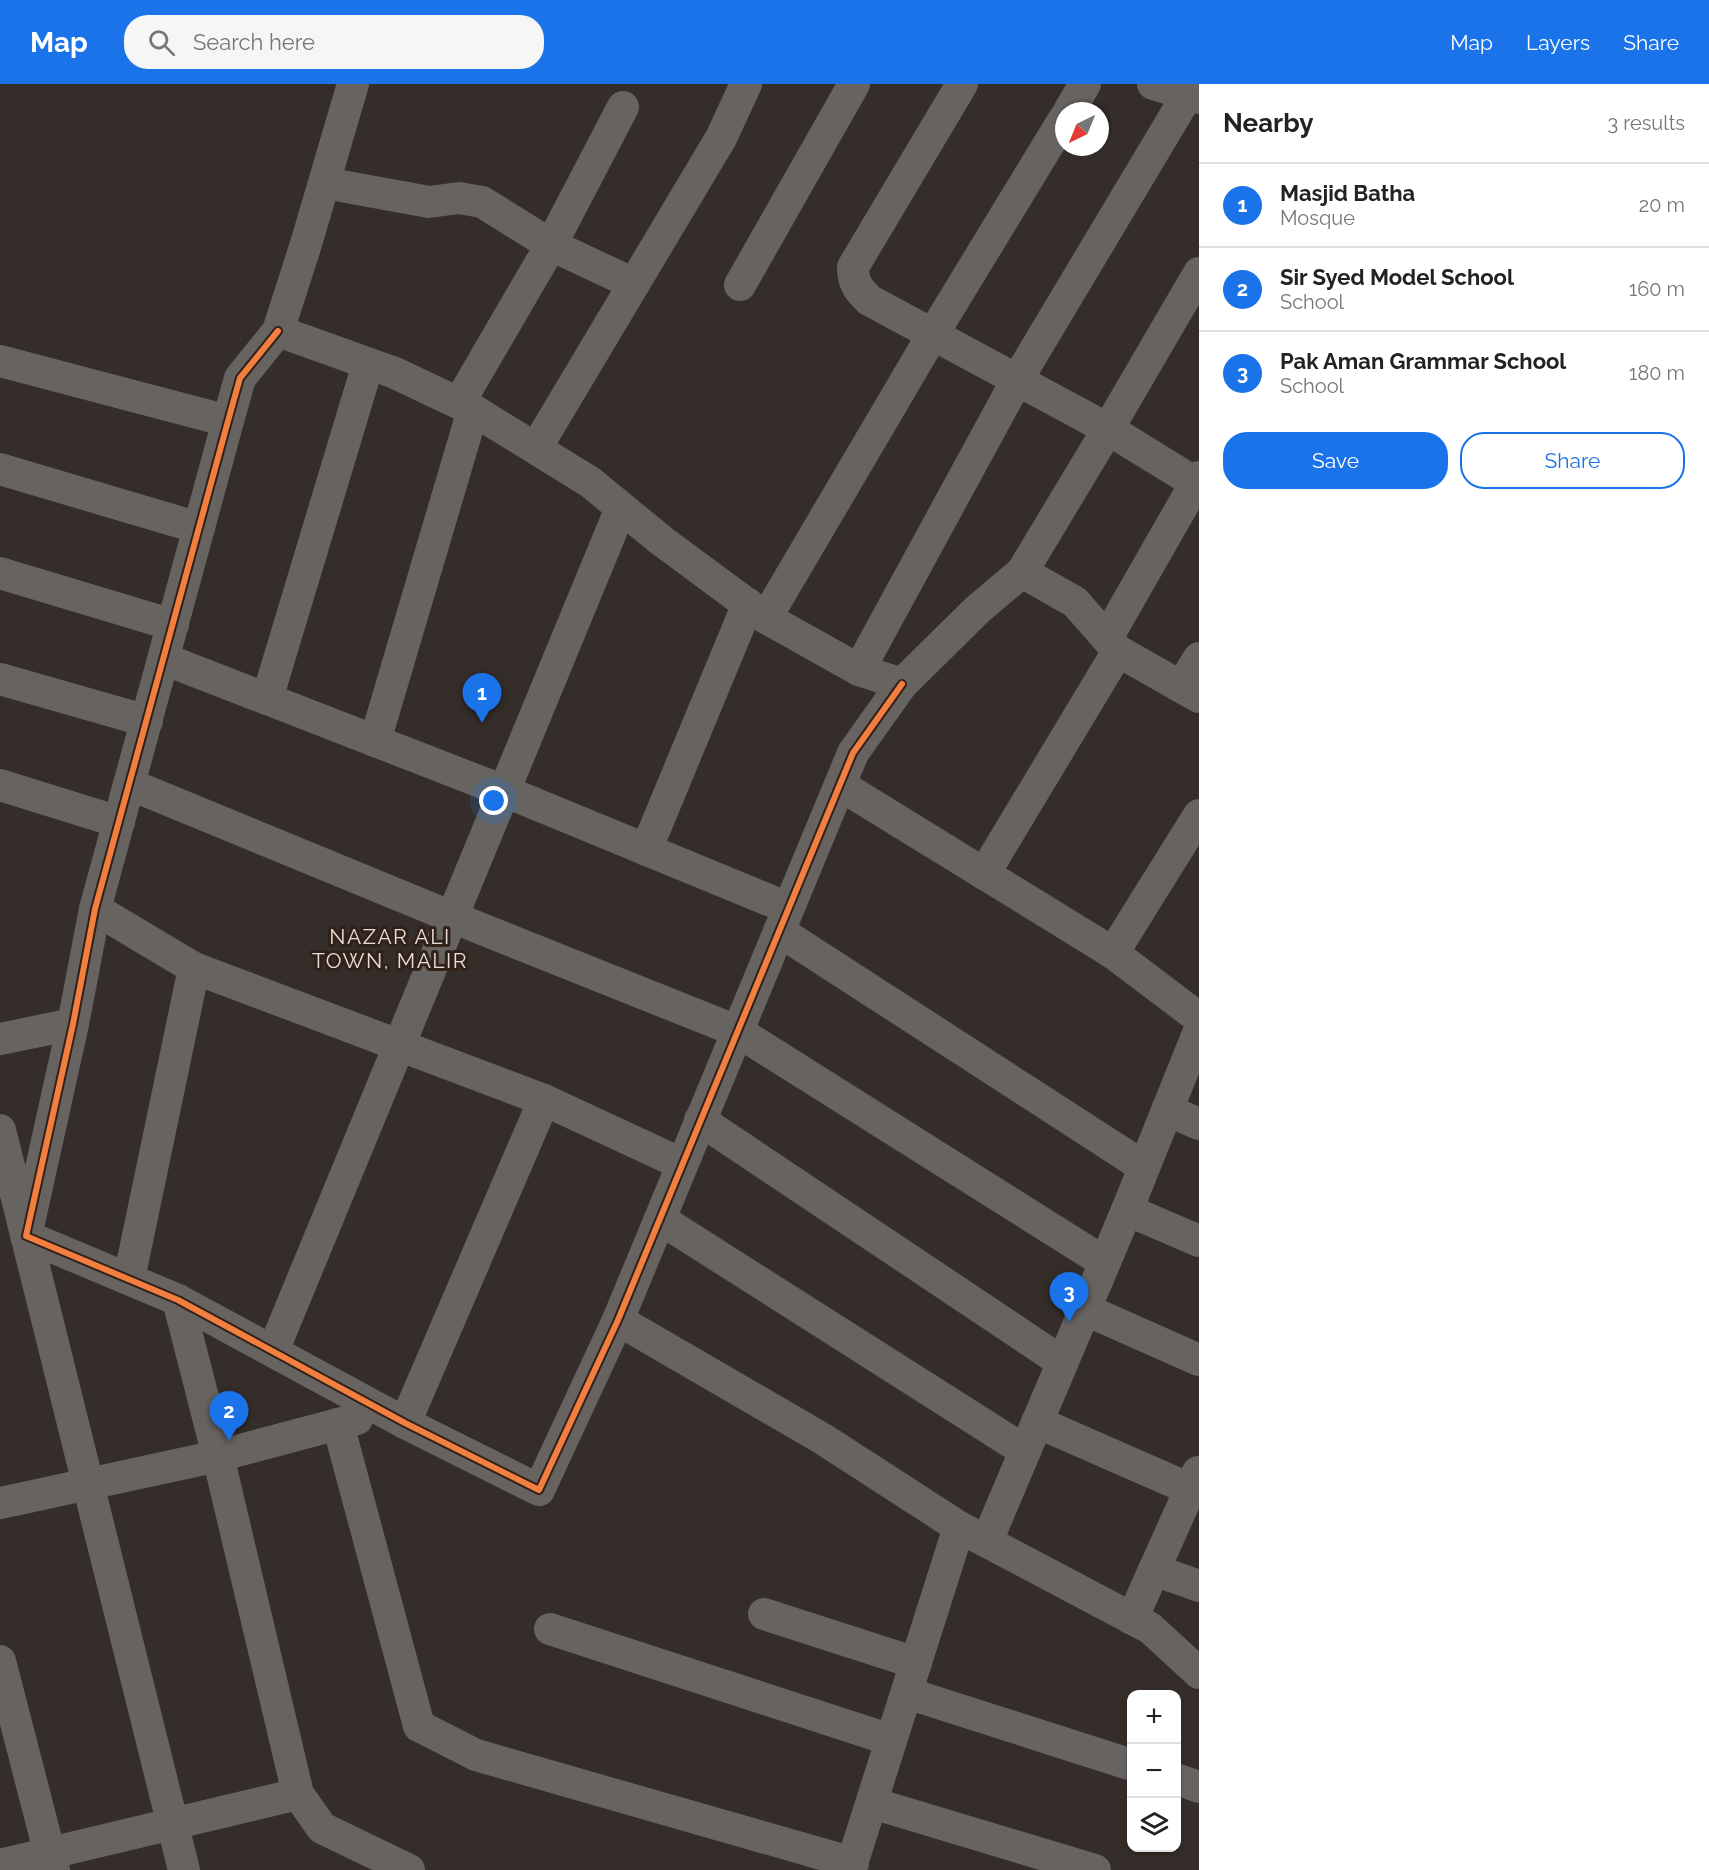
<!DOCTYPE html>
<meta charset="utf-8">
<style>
body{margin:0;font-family:Raleway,sans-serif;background:#f6f6f6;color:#222}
.controls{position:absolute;right:18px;bottom:18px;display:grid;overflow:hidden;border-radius:12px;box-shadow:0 2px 4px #0004}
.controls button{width:54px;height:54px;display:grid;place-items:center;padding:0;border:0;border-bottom:2px solid #e0e0e0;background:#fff;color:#222;font:30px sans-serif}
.compass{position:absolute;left:1055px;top:18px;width:54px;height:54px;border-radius:50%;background:#fff;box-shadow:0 2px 4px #0004;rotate:223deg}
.you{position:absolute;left:494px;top:717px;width:21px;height:21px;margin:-15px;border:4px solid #fff;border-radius:50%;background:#1a73e8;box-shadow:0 0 0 9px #1a73e833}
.badge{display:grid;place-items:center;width:39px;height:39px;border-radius:50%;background:#1a73e8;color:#fff;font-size:20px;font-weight:700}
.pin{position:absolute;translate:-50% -50px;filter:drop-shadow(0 2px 3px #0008)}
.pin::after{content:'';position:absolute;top:32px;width:21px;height:18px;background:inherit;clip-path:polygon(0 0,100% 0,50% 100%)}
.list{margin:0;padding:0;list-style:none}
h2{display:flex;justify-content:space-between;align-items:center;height:78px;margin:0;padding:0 24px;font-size:26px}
h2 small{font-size:20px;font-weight:400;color:#767676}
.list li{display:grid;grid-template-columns:39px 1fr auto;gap:18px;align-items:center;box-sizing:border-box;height:84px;padding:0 24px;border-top:2px solid #e0e0e0}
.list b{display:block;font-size:22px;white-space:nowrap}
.list p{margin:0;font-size:20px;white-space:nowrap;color:#767676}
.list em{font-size:20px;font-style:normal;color:#767676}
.actions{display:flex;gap:12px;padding:18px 24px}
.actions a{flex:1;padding:14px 0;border:2px solid #1a73e8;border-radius:24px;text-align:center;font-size:21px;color:#1a73e8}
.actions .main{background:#1a73e8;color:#fff}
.icon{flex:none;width:33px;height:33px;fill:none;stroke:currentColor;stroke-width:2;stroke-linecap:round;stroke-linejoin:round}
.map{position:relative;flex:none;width:1199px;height:1786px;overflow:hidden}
header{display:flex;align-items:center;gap:36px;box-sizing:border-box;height:84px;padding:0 30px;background:#1a73e8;color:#fff}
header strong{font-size:28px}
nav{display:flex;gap:33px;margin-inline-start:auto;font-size:21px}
.search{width:420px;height:54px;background:#f6f6f6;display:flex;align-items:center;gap:15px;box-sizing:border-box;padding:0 21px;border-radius:24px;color:#767676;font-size:22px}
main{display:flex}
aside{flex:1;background:#fff}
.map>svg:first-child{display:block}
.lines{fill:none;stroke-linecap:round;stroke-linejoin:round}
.minor{stroke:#666361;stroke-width:32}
.cycleway-casing{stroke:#302119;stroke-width:10}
.cycleway{stroke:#f27e40;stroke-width:6}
.labels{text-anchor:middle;stroke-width:6;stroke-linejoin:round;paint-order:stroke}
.neighbourhood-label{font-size:21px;letter-spacing:1.5px;fill:#e7dcd7;stroke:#302119}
</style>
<header>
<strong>Map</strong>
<div class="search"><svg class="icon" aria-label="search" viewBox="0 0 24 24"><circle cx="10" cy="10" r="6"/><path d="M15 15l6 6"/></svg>Search here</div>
<nav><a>Map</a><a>Layers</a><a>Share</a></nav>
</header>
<main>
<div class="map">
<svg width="1199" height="1786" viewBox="0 0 1199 1786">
<rect width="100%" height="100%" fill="#352d29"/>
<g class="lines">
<g class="minor">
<polyline points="353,0 306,160 278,247 395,289 473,326 590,398 662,457 766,534 859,586 902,600 977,526 1022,488 1075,518 1118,567 1199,613"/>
<path d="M962,0L853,183C853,199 858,205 869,216L1108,345L1199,401"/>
<polyline points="1153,0 1199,14"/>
<polyline points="1069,27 1085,0"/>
<polyline points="325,99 429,118 459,114 482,118 551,161 634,200"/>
<polyline points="740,201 854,0"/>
<polyline points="278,247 240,294 228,337 95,825 73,940 26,1152 178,1216 405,1339 539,1406 618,1236 853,669 902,600"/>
<polyline points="0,277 228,337"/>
<polyline points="459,319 551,161 623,23"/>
<polyline points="536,364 721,54 746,0"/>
<polyline points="0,385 199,444"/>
<polyline points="1022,488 1108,345 1199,189"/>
<polyline points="0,489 173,541"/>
<polyline points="766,534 933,250 1064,35"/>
<polyline points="1107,554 1199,393"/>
<polyline points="164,575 504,707 788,824"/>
<polyline points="859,586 1017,296 1188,10"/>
<polyline points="0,595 147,637"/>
<polyline points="1181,603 1199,574"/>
<polyline points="267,615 368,280"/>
<polyline points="375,657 473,326"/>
<polyline points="129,700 452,833 737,947 1104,1178"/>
<polyline points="0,701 119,738"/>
<polyline points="840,701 1113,869 1199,934"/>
<polyline points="646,766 748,520"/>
<polyline points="984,790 1118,567"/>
<polyline points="95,825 194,884 544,1016 682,1080"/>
<polyline points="779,847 1144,1083"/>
<polyline points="1113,869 1199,731"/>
<polyline points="0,955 73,940"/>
<polyline points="1167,1026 1199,1040"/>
<polyline points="700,1036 1062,1278"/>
<polyline points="0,1046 184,1786"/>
<polyline points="1127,1126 1199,1157"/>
<polyline points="660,1135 1025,1367"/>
<polyline points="129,1195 194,884"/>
<polyline points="178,1216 218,1372 298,1710 322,1744 409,1786"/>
<polyline points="1084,1225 1199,1276"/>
<polyline points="618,1236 823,1355 959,1443 1150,1544 1199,1589"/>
<polyline points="273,1267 621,424"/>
<polyline points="1037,1338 1199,1409"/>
<polyline points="405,1339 544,1016"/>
<polyline points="338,1340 419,1642 476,1671 853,1779"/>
<polyline points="0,1419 218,1372 357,1335"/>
<polyline points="987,1457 1127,1126 1199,947"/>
<polyline points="1154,1486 1199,1502"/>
<polyline points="764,1530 916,1579"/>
<polyline points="1132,1535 1198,1388"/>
<polyline points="550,1545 891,1656"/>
<polyline points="0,1577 54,1786"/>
<polyline points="907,1609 1132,1681"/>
<polyline points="1176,1695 1199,1703"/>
<polyline points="872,1719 1095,1786"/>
<polyline points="0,1781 298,1710"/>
<polyline points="850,1786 959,1443"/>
</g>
<defs>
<polyline id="cycleway" points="278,247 240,294 228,337 95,825 73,940 26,1152 178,1216 405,1339 539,1406 618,1236 853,669 902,600"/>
</defs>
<use href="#cycleway" class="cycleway-casing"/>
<use href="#cycleway" class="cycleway"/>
</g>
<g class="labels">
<g class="neighbourhood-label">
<text x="390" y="860">NAZAR ALI<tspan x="390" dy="24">TOWN, MALIR</tspan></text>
</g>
</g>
</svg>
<div class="controls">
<button>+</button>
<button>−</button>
<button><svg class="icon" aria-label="layers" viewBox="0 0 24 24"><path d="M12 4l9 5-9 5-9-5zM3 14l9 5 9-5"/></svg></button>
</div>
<svg class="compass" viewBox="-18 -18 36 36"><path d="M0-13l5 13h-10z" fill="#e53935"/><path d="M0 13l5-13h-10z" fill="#767676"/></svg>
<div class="you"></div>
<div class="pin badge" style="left:482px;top:639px">1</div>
<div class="pin badge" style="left:229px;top:1357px">2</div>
<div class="pin badge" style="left:1069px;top:1238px">3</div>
</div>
<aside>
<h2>Nearby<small>3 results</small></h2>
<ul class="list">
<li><span class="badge">1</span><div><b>Masjid Batha</b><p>Mosque</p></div><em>20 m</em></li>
<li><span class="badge">2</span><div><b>Sir Syed Model School</b><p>School</p></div><em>160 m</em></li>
<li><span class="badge">3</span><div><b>Pak Aman Grammar School</b><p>School</p></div><em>180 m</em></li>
</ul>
<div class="actions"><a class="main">Save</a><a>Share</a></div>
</aside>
</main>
